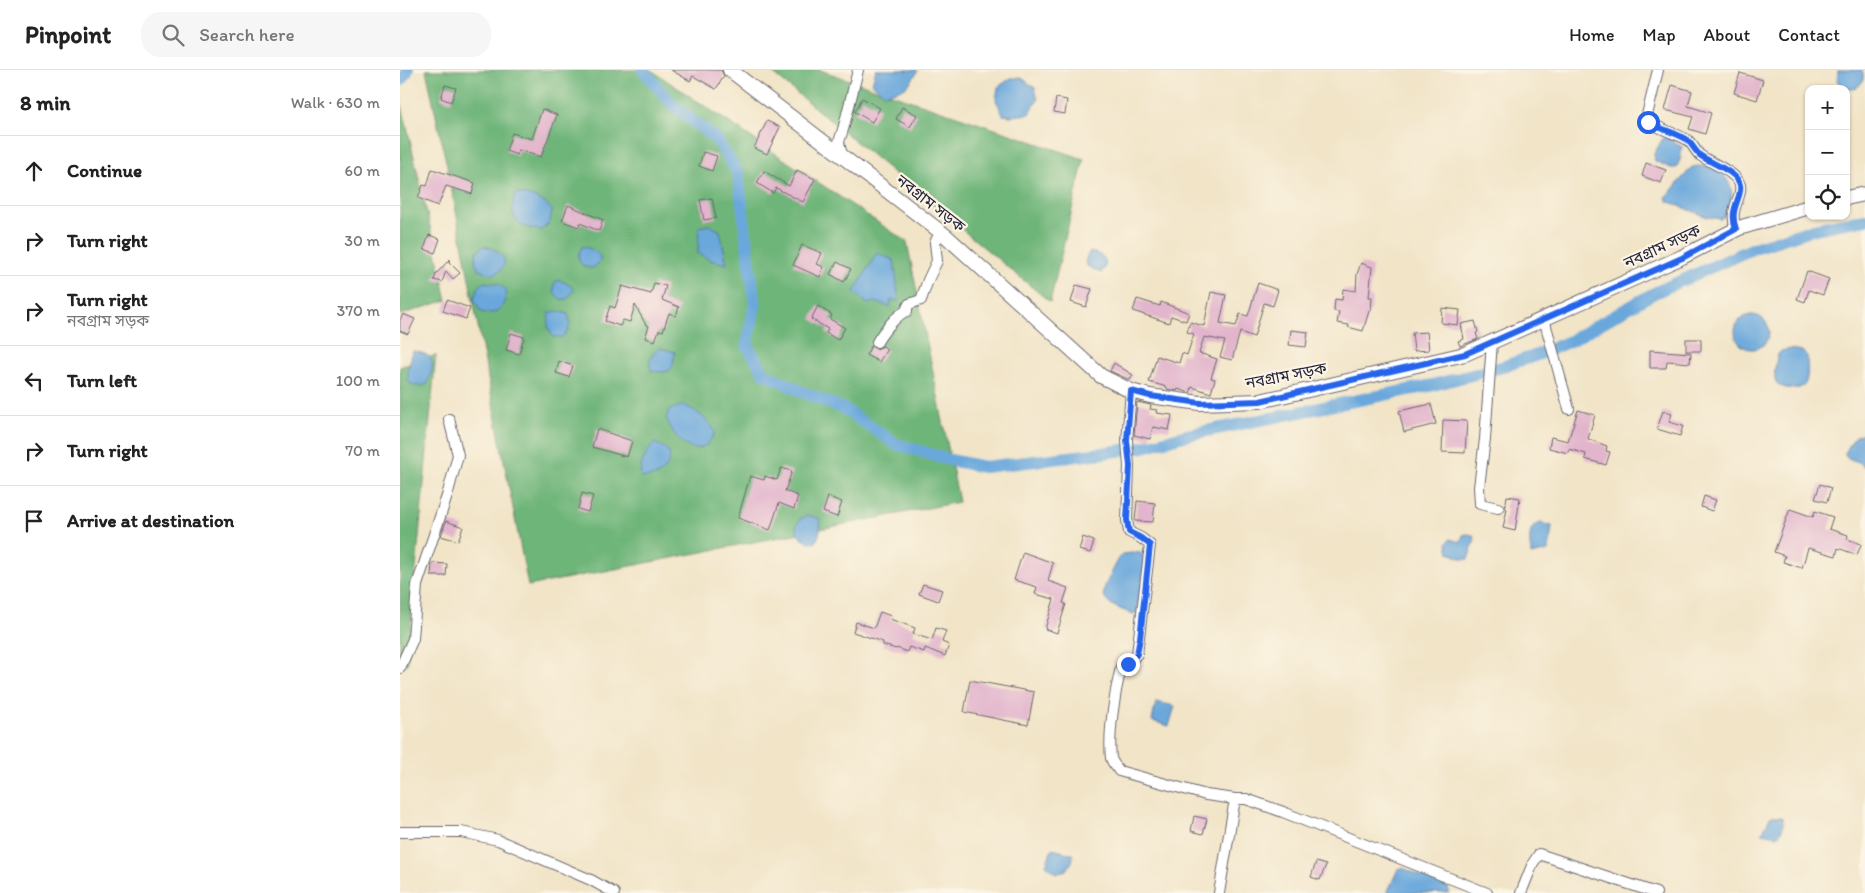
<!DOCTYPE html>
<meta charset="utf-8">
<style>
body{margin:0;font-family:Itim,"Noto Sans Bengali",sans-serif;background:#f6f6f6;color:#222}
.controls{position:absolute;right:15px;top:15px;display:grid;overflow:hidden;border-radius:10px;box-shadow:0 1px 4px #0004}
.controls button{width:45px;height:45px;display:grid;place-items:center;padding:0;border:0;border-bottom:1px solid #e0e0e0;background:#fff;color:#222;font:25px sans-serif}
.stop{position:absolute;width:15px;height:15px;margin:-11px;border:4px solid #2563eb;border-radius:50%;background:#fff}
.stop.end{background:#2563eb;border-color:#fff;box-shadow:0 1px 5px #0008}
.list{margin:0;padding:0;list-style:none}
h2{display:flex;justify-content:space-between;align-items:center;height:65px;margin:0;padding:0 20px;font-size:21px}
h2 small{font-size:16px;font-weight:400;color:#767676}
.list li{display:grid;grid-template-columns:32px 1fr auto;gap:15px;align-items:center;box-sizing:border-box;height:70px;padding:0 20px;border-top:1px solid #e0e0e0}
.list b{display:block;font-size:19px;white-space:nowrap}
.list p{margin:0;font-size:16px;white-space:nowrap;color:#767676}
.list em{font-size:16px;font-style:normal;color:#767676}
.icon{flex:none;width:28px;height:28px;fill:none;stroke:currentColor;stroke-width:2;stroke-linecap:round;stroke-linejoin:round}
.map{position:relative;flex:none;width:1465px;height:823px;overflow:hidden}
header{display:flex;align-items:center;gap:30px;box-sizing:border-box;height:70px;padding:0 25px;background:#fff;border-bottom:1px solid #e0e0e0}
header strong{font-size:24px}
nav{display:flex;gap:28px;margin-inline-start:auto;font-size:18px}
.search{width:350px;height:45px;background:#f6f6f6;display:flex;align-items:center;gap:12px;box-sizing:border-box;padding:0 18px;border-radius:20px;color:#767676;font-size:19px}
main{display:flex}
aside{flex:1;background:#fff}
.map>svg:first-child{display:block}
.forest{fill:#6eb579;stroke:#486c5a}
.water{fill:#6ba8dc;stroke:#46658c}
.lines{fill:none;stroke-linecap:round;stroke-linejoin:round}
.canal{stroke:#6ba8dc;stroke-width:12}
.building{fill:#e2b5cc}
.street-casing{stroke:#6a666c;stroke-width:12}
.secondary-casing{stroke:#6a666c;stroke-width:16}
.street{stroke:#fff;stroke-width:10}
.secondary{stroke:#fff;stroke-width:14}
.route{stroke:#2563eb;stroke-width:6}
.labels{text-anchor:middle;stroke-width:4.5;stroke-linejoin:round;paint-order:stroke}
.street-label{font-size:16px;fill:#22223b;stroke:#fcf5e5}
</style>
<header>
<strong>Pinpoint</strong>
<div class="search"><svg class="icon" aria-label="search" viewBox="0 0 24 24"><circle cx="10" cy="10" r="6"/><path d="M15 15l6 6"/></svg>Search here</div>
<nav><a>Home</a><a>Map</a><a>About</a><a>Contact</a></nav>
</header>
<main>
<aside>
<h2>8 min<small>Walk · 630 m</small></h2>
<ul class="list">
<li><svg class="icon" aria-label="ahead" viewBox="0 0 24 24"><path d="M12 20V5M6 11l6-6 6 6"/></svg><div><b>Continue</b></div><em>60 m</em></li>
<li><svg class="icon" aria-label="right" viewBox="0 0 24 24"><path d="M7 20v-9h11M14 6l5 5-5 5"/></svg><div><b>Turn right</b></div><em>30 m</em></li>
<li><svg class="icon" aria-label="right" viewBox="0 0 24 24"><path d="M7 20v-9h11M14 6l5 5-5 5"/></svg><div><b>Turn right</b><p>নবগ্রাম সড়ক</p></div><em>370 m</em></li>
<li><svg class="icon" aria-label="left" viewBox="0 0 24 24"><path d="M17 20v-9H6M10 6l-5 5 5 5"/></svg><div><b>Turn left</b></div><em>100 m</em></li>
<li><svg class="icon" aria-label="right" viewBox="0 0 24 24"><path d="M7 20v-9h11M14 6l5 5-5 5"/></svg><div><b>Turn right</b></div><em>70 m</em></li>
<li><svg class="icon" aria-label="arrive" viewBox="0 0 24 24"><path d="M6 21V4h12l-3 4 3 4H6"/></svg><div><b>Arrive at destination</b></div></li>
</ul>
</aside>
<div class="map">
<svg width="1465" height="823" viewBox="0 0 1465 823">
<rect width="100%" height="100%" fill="#fcf5e5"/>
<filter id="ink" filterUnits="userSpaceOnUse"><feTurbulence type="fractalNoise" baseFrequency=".02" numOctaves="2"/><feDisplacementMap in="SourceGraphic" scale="10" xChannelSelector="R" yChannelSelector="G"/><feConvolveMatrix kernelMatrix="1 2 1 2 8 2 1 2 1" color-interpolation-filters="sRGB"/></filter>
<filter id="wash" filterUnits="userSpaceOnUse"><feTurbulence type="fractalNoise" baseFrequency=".0096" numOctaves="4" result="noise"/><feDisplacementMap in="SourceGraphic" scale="20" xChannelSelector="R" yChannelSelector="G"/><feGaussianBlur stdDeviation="1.12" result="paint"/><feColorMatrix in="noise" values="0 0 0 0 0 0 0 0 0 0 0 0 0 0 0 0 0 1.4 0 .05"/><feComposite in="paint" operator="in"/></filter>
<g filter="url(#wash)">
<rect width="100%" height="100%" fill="#f1e4c7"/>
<g class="forest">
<polygon points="26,0 251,0 507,172 559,432 128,516 49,105"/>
<polygon points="369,0 420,0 684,89 650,232"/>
<polygon points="0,27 47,230 0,245"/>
<polygon points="36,285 7,594 0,594 0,297"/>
</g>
<g class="water">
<path d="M476,0H518C509,18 503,20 484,24L472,13Z"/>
<path d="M1438,0H1462C1465,8 1463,13 1456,18C1448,21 1441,18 1437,10Z"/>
<polygon points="611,8 622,8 635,18 638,30 629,44 611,46 603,45 596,30 598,17"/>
<polygon points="1263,68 1269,69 1282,77 1280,90 1276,98 1271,98 1255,91 1254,84"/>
<path d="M1297,96C1330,96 1342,125 1321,149L1307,147L1268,131L1266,127L1292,97Z"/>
<path d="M116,123C130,125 143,129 152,140L150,152L142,160C118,159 106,147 116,123Z"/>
<polygon points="309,155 320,161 327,194 310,190 298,183 299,157"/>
<path d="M84,176C102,180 115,194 93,205L79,200L75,192L77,181Z"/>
<path d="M183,176L195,181L200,186V192L193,198C179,198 174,187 183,176Z"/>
<path d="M689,182C702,184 712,189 701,203L687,196L685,191Z"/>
<polygon points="477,183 494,190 499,231 491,230 490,237 475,232 468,234 454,222"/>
<polygon points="160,210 171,216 174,220 167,229 160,229 154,222 154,215 156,211"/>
<path d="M84,212L99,214L107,221C104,238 99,246 81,242L74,229L78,218Z"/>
<path d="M157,241L168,244C171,254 170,260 162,267H153L148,257L149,243Z"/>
<circle cx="1352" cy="262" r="17"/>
<path d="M260,278L275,282L273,295L269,301L261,302L251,301C248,291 251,284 260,278Z"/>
<path d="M1390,279L1402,281L1407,286C1407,293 1409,307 1405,314C1400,322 1380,319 1376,312C1373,305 1376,291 1378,284L1381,281Z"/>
<path d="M13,281C37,285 35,294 27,314C21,317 13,317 8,311V299Z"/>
<path d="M284,335C298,342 307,348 315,362C313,366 310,372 306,375C287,388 272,362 266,348L269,340Z"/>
<polygon points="1463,364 1465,368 1465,398 1462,394 1446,387 1445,383 1455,366"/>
<path d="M254,373C259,375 265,377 268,381C273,389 265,402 257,405C252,407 246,407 241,408C238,395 246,384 254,373Z"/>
<path d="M408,445L420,449C421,458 420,465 415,473C405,472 398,467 396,457L400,449Z"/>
<path d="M1141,453L1152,456L1149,481L1131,485C1130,473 1126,456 1141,453Z"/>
<polygon points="1067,464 1073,465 1075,469 1068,489 1063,489 1049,483 1047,473 1050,469 1060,472 1063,465"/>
<path d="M740,482L745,491L737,542L734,544C690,530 702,523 719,488L723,484Z"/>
<polygon points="756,632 775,636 769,656 752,651"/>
<path d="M1371,746L1382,747C1384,754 1383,762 1377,766L1362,763Z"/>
<polygon points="652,779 673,784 672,792 666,800 657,803 646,795"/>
<polygon points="1003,798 1048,818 1050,823 987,823 998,799"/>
</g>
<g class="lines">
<g class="canal">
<polyline points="243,0 274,36 317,70 338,103 355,235 347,275 364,303 400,321 444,339 496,374 550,390 584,397 703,383 743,377 787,365 1033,315 1102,297 1140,284 1170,271 1254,223 1354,178 1414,159 1465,149"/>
<polyline points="0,11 8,0"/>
</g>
</g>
<g id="blocks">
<g class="building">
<polygon points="271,0 321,0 324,6 316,19 293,6 290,11"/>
<polygon points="1340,3 1363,10 1357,30 1334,23"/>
<polygon points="45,15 56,18 51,32 41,28"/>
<polygon points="1272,15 1292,21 1288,36 1311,43 1305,64 1289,59 1293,47 1265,40"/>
<polygon points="462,28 480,38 472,52 455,42"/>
<polygon points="656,28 667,30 665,44 654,42"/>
<polygon points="502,37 517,45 510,57 496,49"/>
<polygon points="142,39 157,45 141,87 118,80 117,85 106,81 112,63 132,69"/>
<polygon points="367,51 380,57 367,84 354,78"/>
<polygon points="303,82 317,86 312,101 299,96"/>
<polygon points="1246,93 1266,100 1261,113 1242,106"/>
<polygon points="32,99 75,113 72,124 46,116 38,136 18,128 23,115 27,116"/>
<polygon points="397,100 415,109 403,132 376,118 373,123 357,113 364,101 389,116"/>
<polygon points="312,128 316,148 304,150 300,130"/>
<polygon points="168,135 203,150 199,161 180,153 179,157 162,151"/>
<polygon points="29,165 40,169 35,183 24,179"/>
<polygon points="402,175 422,183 417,194 424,197 420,207 393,195"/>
<polygon points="50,189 49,192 60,203 53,209 46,201 42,212 34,210 36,204"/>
<polygon points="437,192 451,199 444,212 430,204"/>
<polygon points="961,193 972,197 969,227 972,227 971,241 969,241 963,261 948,257 949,255 937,253 939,242 934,241 935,229 942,230 943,219 956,221 957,204"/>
<polygon points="1407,201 1429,209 1423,225 1409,220 1405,232 1397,229"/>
<polygon points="254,213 266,216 262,230 279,237 276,246 269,243 263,261 259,260 255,271 245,268 249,256 246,255 235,235 230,252 223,250 220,256 205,251 210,236 215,238 222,216 251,224"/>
<polygon points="858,213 878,220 873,236 864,233 854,267 840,262 832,290 820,287 825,271 804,267 799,283 817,289 811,308 815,309 811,323 792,317 790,323 778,319 777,321 767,319 767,317 749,312 757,286 779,293 782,283 787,285 794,264 787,262 790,252 804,256 811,222 826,225 820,253 836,256 840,244 848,246"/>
<polygon points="676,215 692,219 686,237 671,232"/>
<polygon points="737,229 760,236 761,232 789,243 786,251 771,246 769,253 733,241"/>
<polygon points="47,230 70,238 66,249 43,241"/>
<polygon points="418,236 432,245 430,249 445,258 438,270 426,263 428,259 411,249"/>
<polygon points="1042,238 1060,240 1058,255 1041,253"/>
<polygon points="3,244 15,249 8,264 0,261 0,250"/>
<polygon points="1075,251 1078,262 1076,263 1078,269 1060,276 1058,271 1064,269 1061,254"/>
<polygon points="891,260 908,262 906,277 889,275"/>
<polygon points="1027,262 1029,280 1014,281 1012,263"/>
<polygon points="111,263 124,267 119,284 106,280"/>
<rect x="1286" y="269" width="15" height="12"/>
<polygon points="471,276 476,279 483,276 487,279 479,292 466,285"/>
<polygon points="1250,280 1291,283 1290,293 1267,291 1266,298 1250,298"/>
<polygon points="159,291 173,296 169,307 156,303"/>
<polygon points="714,293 733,305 730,310 710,301"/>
<polygon points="737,332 751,335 750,339 757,340 756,343 772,345 769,360 753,357 750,369 734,365"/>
<polygon points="1031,334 1036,354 1004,362 999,341"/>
<polygon points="1178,340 1195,345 1188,369 1207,376 1206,381 1210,382 1206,395 1185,389 1186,384 1169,379 1168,383 1149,378 1151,367 1168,371"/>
<polygon points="1263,341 1272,344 1269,352 1283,356 1280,366 1257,359"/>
<polygon points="1043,350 1067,351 1065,383 1042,382"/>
<polygon points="197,359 232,371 227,387 192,377"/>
<polygon points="381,398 392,401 385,421 398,426 394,439 379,433 370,460 338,448 350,406 364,410 365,406 377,410"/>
<polygon points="1420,414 1431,418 1427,432 1415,429"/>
<polygon points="182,423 193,426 188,442 178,439"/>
<polygon points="1107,426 1120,428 1115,461 1103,458 1107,439 1105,438"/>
<polygon points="1304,426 1316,430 1312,441 1301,437"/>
<polygon points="428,427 442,432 437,447 423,442"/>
<polygon points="737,431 755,433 753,452 735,451"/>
<polygon points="1390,439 1413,447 1415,441 1433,447 1429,459 1448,465 1447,469 1461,474 1457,485 1438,478 1436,486 1408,478 1402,498 1383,492 1385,486 1374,482"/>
<polygon points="46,451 63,457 58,471 41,466"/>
<polygon points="683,467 694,471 690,483 679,480"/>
<polygon points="623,482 653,493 648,511 668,518 663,533 666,534 657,563 645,559 654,529 635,524 637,517 614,510"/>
<polygon points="32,493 47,494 46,506 31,506"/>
<polygon points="523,514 542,520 538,531 519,524"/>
<polygon points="480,542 491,546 490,549 515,558 513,564 532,570 536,558 546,561 542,572 549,575 545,586 525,578 524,582 509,577 507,582 497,578 496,579 483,575 483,572 453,562 456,552 474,558"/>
<polygon points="570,610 634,622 628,655 564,642"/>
<polygon points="794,746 807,749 803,764 791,761"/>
<polygon points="916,792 926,795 920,810 911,807"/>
</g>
</g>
</g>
<g filter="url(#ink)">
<use href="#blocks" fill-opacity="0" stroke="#6a666c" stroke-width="1"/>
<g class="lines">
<defs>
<g id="street">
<path d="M1258,0L1247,45L1248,51C1259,59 1274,63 1286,69C1293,73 1295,82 1301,86C1313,94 1336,102 1340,115C1343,127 1328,139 1336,159"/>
<polyline points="442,86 439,72 444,56 458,0"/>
<polyline points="1144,249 1169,339"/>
<path d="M477,272C482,263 498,243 507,241V238L509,234L521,230L528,210L537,191L535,172L541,162"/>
<polyline points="1092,272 1085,369 1079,417 1080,434 1098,438"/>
<path d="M731,321L727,371L729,396L727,450L729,462L741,468L750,475L737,584L728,594L721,597C715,622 708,663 711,688C712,693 717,697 719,701L806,725L835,729L819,823"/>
<polyline points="0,598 13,569 17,515 47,426 58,385 49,349"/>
<polyline points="835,729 846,729 883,742 1087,823"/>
<polyline points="0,762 61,762 98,770 191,810 214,823"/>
<polyline points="1121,823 1133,793 1139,784 1256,823"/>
</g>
<g id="secondary">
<polyline points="330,0 546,166 701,306 731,321 750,326 800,333 860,331 1065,284 1282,187 1339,158 1409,137"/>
<polyline points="1446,128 1465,124"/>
</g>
</defs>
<use href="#street" class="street-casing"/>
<use href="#secondary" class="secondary-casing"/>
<use href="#street" class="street"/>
<use href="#secondary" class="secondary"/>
</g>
</g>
<g class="lines" filter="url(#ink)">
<path class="route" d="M728,594L737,584L740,568L750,475L741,468L729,462L727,450L730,396L727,370L731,321L750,326L800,333L860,331L1065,284L1282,188L1336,159C1328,139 1343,127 1340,115C1337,102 1313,94 1301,86C1295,82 1292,73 1286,69C1274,62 1260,59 1248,52"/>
</g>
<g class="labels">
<g class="street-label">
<text transform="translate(531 133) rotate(38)" y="6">নবগ্রাম সড়ক</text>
<text transform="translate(1262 176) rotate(-25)" y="6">নবগ্রাম সড়ক</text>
<text transform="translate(886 305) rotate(-11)" y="6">নবগ্রাম সড়ক</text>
</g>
</g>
</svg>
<div class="controls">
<button>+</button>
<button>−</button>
<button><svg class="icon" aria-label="locate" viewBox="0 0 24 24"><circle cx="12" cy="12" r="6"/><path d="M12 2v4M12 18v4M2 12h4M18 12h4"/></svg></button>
</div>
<div class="stop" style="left:1248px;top:52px"></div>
<div class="stop end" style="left:728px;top:594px"></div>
</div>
</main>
